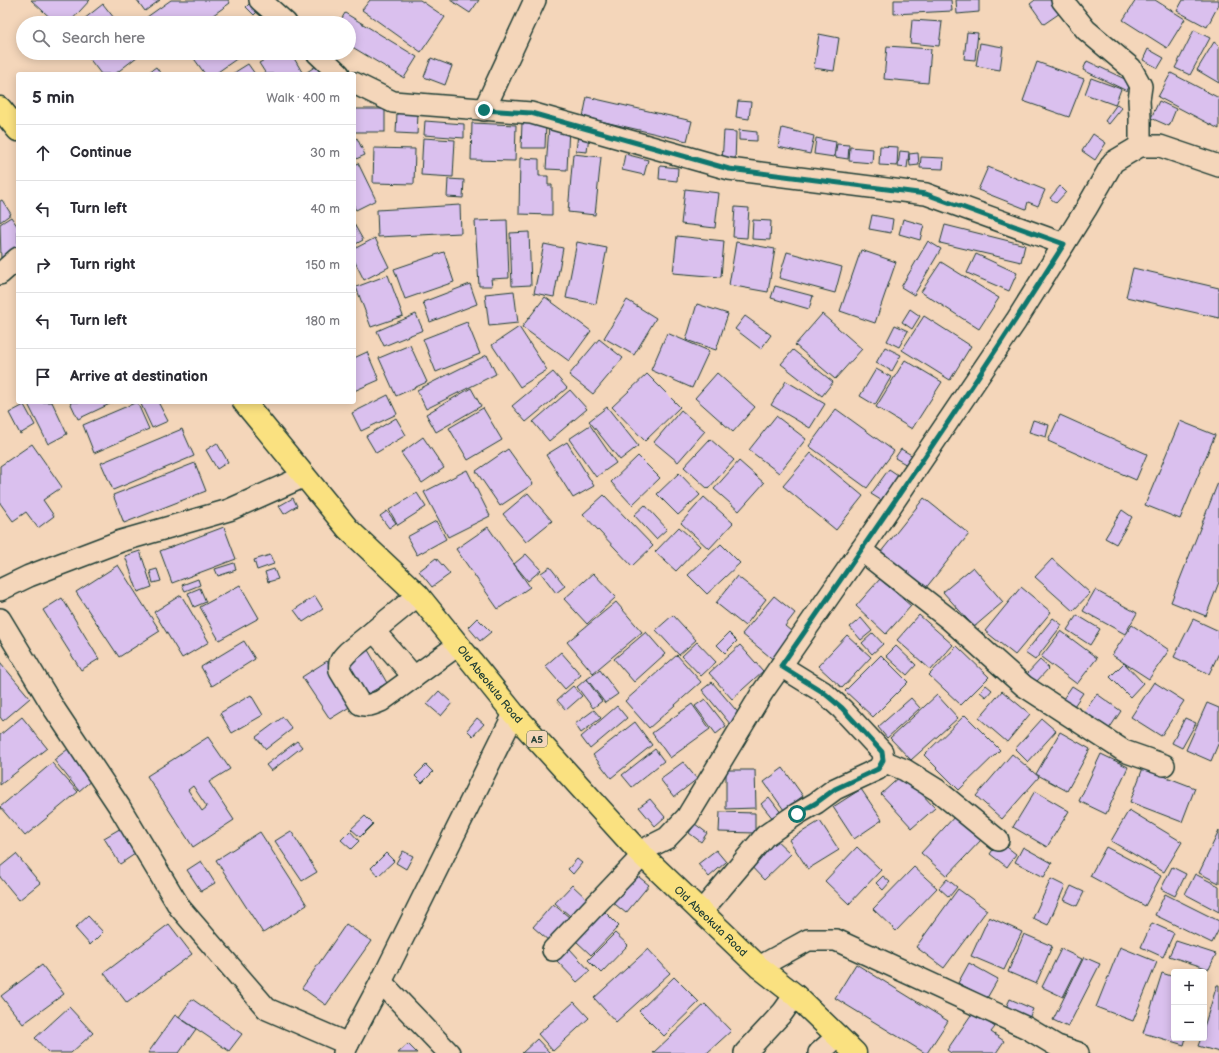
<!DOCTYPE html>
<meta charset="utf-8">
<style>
body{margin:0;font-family:"Balsamiq Sans",sans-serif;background:#f2f2f3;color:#2b2b33}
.controls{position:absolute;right:12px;bottom:12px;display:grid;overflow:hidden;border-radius:4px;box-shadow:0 2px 10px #0003}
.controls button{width:36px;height:36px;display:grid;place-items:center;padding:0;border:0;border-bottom:1px solid #e1e1e2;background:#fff;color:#2b2b33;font:20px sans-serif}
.stop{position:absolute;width:12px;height:12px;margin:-9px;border:3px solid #0f766e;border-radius:50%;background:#fff}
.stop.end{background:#0f766e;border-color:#fff;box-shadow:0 1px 4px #0008}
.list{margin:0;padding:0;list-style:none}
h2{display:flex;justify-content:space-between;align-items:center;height:52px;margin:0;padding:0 16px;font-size:17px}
h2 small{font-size:13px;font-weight:400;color:#7c7c81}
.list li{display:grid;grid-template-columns:26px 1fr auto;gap:12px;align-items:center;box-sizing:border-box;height:56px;padding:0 16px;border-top:1px solid #e1e1e2}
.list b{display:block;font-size:15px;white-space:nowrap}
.list em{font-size:13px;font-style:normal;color:#7c7c81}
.icon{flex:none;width:22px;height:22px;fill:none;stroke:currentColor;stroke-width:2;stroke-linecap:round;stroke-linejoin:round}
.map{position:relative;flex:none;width:1219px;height:1053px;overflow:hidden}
.search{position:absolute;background:#fff;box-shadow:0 2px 10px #0003;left:16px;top:16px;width:340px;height:44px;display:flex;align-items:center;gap:10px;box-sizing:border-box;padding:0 14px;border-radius:22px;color:#7c7c81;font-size:15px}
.panel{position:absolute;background:#fff;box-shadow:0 2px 10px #0003;left:16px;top:72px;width:340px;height:332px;border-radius:4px}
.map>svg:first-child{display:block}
.building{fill:#dac0ee;stroke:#1f3d34;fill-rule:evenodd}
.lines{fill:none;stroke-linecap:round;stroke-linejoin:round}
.minor-casing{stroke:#1f3d34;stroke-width:24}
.highway-casing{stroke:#1f3d34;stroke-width:25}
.minor{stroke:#f4d6ba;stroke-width:21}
.highway{stroke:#fae180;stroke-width:22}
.route{stroke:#0f766e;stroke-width:5}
.labels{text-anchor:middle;stroke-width:3;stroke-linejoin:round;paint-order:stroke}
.shield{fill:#f4d6ba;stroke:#5f6b5c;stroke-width:1}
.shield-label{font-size:10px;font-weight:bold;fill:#1f3d34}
.street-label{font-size:11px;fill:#1f3d34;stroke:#f4d6ba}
</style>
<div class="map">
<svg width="1219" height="1053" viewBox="0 0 1219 1053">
<rect width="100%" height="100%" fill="#f4d6ba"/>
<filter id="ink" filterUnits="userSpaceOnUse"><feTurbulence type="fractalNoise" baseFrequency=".025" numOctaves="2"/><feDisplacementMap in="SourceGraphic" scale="8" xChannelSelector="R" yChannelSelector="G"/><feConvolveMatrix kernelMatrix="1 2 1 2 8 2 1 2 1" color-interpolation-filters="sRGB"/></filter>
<g filter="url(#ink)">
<g class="building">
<polygon points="31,0 90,0 69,23 56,23"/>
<polygon points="137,0 160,0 145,11"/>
<polygon points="171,0 228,0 230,3 202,23 152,23 147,17"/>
<polygon points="253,0 263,6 254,15 246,7"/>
<polygon points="370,0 420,0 445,17 421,52 362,10"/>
<polygon points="450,0 479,0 470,13"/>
<polygon points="894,0 951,0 952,11 894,14"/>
<polygon points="956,0 979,0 979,12 957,14"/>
<polygon points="1035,0 1050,0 1060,13 1044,24 1030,4"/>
<polygon points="1136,0 1155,0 1185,19 1167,48 1123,20"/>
<polygon points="1183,0 1219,0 1219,4 1207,27 1177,11"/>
<polygon points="103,4 118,23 79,23"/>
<polygon points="345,13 417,57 404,78 349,45 349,23 339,23"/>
<polygon points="912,20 942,22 939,46 910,43"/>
<polygon points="1194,30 1210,38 1190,75 1175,68"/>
<polygon points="967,32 978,33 975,60 964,59"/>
<polygon points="819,34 839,38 834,71 814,68"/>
<polygon points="1214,42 1219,46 1219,83 1197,70"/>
<polygon points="980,43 1003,47 1000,70 976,66"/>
<polygon points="887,46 931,49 928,83 884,79"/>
<polygon points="1148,49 1164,58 1158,68 1143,60"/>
<polygon points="85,53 142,53 115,74 101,74"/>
<polygon points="190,53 245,53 215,74 205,74"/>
<polygon points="277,53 291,53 302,72 299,74 266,74 259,63"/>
<polygon points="431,58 452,66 445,85 424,77"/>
<polygon points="1087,61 1131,82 1127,91 1083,70"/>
<polygon points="322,62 331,74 304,74"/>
<polygon points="1037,62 1084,79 1069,117 1023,101"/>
<polygon points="248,64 255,74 232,74"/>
<polygon points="156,67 161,74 146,74"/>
<polygon points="1171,73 1219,98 1219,129 1158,97"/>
<polygon points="1091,78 1121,89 1115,105 1085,94"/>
<polygon points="587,97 692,121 687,141 583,117"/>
<polygon points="738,101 751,102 749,119 736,117"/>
<polygon points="1159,101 1176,109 1169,126 1151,118"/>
<polygon points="1117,104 1122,108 1109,124 1105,121"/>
<rect x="354" y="109" width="31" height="23"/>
<polygon points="397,113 418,114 417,134 396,133"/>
<polygon points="425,121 464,124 464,138 424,135"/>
<polygon points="472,123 516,125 515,161 471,160"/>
<polygon points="522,123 546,124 545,148 521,148"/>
<polygon points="549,125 569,126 567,170 546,169"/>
<polygon points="782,128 814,136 810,154 778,147"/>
<polygon points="739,130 757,132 757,141 739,140"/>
<polygon points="724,131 736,132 735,163 722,162"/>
<polygon points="578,134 589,136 587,152 576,151"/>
<polygon points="1093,134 1106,143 1095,160 1082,151"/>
<polygon points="357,138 365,155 354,160 354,140"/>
<polygon points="423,138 455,140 453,177 421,175"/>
<polygon points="816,138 836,142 834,157 814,154"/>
<polygon points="837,144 849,145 848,159 835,157"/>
<polygon points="880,146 898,147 897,166 879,165"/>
<polygon points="850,147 873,149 872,163 849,161"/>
<polygon points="374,148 415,149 414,184 373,183"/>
<polygon points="900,151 909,152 907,168 898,167"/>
<polygon points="918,153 919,165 910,166 909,154"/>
<polygon points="573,154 601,157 595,215 568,212"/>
<polygon points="625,154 648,160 644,175 622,170"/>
<polygon points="921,157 944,158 943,169 920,168"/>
<polygon points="520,158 539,159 539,176 548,176 548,185 552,185 552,215 519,214"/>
<polygon points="358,163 376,200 356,210 354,207 354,165"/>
<polygon points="660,166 678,168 677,181 659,179"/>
<polygon points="988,167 1045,190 1038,206 1028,202 1026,209 978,190"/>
<polygon points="448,179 464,180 463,198 447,197"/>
<polygon points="1060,186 1066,192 1056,203 1050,198"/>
<polygon points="685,189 719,193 715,228 681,224"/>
<polygon points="2,200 11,214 0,222 0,201"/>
<polygon points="460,205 461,233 378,237 377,210"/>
<polygon points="735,207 749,208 747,238 733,237"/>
<polygon points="872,215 893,219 891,233 869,229"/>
<polygon points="11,217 18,227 18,248 1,260 0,224"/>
<polygon points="903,219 924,225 920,240 899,234"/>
<polygon points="507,220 509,278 491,279 492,286 479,286 475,221"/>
<polygon points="753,220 771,221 770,240 752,239"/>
<polygon points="354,224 363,240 354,245"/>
<polygon points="945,225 1025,245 1021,262 940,243"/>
<polygon points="529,232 531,285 512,286 510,233"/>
<polygon points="677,236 724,241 721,277 673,273"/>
<polygon points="375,238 389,267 364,280 354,260 354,249"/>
<polygon points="928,241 941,249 914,295 901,287"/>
<polygon points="577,242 607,248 596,304 566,298"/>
<polygon points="736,242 775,249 768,292 729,285"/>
<polygon points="544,244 563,248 554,297 534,293"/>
<polygon points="861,250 896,262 875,323 840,311"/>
<polygon points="444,252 454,282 405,299 394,269"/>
<polygon points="787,252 842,267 835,293 779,278"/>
<polygon points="976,254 1017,273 1009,291 967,273"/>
<polygon points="941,262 999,298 979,329 921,292"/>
<polygon points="1133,268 1219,288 1219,318 1126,297"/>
<polygon points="388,275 403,316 371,327 356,287"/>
<polygon points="470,284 477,304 430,322 423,302"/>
<polygon points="775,286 813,296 809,309 771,298"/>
<polygon points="514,291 518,323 489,326 485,294"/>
<polygon points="545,297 591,331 569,361 522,327"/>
<polygon points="627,300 656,318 634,355 604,338"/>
<polygon points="697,304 728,314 716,350 686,340"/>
<polygon points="910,309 920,316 912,329 902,322"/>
<polygon points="416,314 423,330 384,346 377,331"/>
<polygon points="822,314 862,349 835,379 795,345"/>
<polygon points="745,316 771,335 761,349 735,329"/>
<polygon points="924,316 971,346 950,380 902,350"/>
<polygon points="467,322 480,354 436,372 423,339"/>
<polygon points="895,325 908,331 899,347 887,341"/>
<polygon points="519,327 547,370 520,387 492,345"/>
<polygon points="667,333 709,351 692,388 651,370"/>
<polygon points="599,339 623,358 593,394 569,375"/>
<polygon points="410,345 427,382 396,396 379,358"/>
<polygon points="885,347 901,355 892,371 876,363"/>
<polygon points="793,350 833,382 822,396 781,364"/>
<polygon points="367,352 379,380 354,391 354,358"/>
<polygon points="487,355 496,374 426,409 417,390"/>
<polygon points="905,360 942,382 912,429 876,407"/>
<polygon points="876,369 891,377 875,405 860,396"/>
<polygon points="553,372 567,388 526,422 512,406"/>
<polygon points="717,373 755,407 733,432 695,398"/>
<polygon points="647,374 680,407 645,441 612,407"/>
<polygon points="786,381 825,404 810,428 771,405"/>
<polygon points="471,388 481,406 436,432 426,414"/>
<polygon points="570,390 587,409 549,441 533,422"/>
<polygon points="388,395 397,414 361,431 352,413"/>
<polygon points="27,402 52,402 67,434 48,444"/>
<polygon points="70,402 114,402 78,419"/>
<polygon points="137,402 149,429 94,453 83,425"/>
<polygon points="140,402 158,402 168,421 152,428"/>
<polygon points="24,405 35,425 20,434 9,413"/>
<polygon points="607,407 638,446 620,460 589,421"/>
<polygon points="483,408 502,440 468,460 449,428"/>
<polygon points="836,409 894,451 867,488 809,446"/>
<polygon points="681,410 705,431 678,462 654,442"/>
<polygon points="1060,415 1147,454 1136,480 1048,441"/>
<polygon points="776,416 806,439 779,473 749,450"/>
<polygon points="396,418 406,435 376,453 366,436"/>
<polygon points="1033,420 1049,425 1046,437 1029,432"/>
<polygon points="1180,421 1215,435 1180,519 1145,505"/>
<polygon points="590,425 616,463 596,477 569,439"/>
<polygon points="182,429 194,456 113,490 101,463"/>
<polygon points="423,437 444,468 422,483 401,453"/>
<polygon points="710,439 734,460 708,489 684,467"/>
<polygon points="567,442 594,486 573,498 546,455"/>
<polygon points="217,443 228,462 217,469 206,450"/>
<polygon points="32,444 62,487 43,500 54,516 38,528 26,512 13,521 0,503 0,466"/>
<polygon points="508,449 533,484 500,506 476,471"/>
<polygon points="901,449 915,457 909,466 895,458"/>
<polygon points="811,453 863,496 836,530 783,486"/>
<polygon points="638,456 660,478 632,505 611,482"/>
<polygon points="739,461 764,483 739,511 714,489"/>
<polygon points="195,463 206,491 124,523 113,495"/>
<polygon points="889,469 901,477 884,502 871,494"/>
<polygon points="467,470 490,516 448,537 424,492"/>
<polygon points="679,473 700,495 678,515 657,494"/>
<polygon points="1219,480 1219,582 1206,616 1171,602"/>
<polygon points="417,493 426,507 398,525 389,510"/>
<polygon points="528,493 552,521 526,542 503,514"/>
<polygon points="604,495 653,546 632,566 583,514"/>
<polygon points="704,497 733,523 709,549 681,523"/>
<polygon points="293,498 297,506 284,514 279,506"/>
<polygon points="924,498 969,534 925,589 880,553"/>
<polygon points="645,505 667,529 656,539 634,515"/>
<polygon points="1122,510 1132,517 1116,544 1105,538"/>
<polygon points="387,511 396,523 389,528 380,516"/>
<polygon points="436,521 446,539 417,555 407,537"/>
<polygon points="224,527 236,559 172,583 160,551"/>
<polygon points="488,527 530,587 498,609 456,549"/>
<polygon points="679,527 700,546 676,571 655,552"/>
<polygon points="721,544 740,563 707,594 688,575"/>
<polygon points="140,551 152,587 138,592 125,556"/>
<polygon points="526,554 541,570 528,581 514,564"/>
<polygon points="270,555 274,564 257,570 254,560"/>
<polygon points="436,558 450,574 432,587 419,571"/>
<polygon points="1052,559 1090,593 1073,611 1035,577"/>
<polygon points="234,563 236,570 218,576 215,569"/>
<polygon points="118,565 160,631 119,657 76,592"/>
<polygon points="550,567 565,586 556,593 541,573"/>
<polygon points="973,567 1003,602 974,627 943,592"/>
<polygon points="157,569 161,581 153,583 150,571"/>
<polygon points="274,569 278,579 268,582 265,572"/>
<polygon points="593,573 616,597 587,624 564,599"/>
<polygon points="737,576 766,599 745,626 716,603"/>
<polygon points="198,579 200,585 185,591 182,585"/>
<polygon points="880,579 911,606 886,634 856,606"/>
<polygon points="240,585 259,618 219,640 200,607"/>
<polygon points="1021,587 1051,612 1015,655 985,631"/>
<polygon points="200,588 206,602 194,607 188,593"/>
<polygon points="1095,590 1137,613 1125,634 1083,611"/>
<polygon points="181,595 209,642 182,658 154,612"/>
<polygon points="315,596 323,609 303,622 294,610"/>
<polygon points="774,596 795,613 785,626 797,636 775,661 742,634"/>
<polygon points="62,598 99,659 81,670 43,610"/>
<polygon points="616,602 642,632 593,673 567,642"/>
<polygon points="673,615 696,640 679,655 656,630"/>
<polygon points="919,615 953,645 931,670 897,640"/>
<polygon points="1077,615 1100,629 1090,645 1067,630"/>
<polygon points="477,618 491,632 480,641 468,627"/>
<polygon points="861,618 872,631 861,640 850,627"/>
<polygon points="1053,618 1062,625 1035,660 1025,653"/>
<polygon points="1193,619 1219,631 1219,653 1209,674 1174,657"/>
<polygon points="1132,625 1169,650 1149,679 1112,655"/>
<polygon points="1061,631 1097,658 1077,684 1041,657"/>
<polygon points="646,632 665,654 634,682 614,659"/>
<polygon points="729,633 737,641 725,653 717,645"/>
<polygon points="873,633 883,644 872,654 862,643"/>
<polygon points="847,635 871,657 842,688 818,666"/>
<polygon points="244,641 255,659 212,686 201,667"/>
<polygon points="697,642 716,662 701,676 682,656"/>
<polygon points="740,645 763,671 732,699 709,673"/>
<polygon points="896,646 916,665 907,675 886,656"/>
<polygon points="957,646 989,677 961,705 929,675"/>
<polygon points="368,650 387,683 366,695 347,662"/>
<polygon points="561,652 581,675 565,689 545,666"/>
<polygon points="677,655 701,682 649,728 625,701"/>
<polygon points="881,655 908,682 873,717 845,691"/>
<polygon points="1040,660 1049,668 1036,682 1027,674"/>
<polygon points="327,661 356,703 330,719 302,677"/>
<polygon points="0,662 30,698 3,721 0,717"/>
<polygon points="1124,663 1143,683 1130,697 1110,677"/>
<polygon points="600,670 618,694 605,703 587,679"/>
<polygon points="586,679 602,701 593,708 577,687"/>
<polygon points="712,682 741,716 731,725 702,690"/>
<polygon points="1154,682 1184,701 1161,736 1131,717"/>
<polygon points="986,685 992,690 986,697 980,692"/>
<polygon points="573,686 582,696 566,710 557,700"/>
<polygon points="1072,686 1083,693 1072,709 1061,702"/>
<polygon points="439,691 452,703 441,716 427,704"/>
<polygon points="1002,691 1030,714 1007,742 979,718"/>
<polygon points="1097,694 1121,711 1107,732 1082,715"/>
<polygon points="251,695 263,715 232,733 220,713"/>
<polygon points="937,695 958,718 911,760 890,738"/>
<polygon points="911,698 920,708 887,738 878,727"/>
<polygon points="705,699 726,726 716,734 695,706"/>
<polygon points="1207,703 1219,708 1219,742 1211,761 1186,750"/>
<polygon points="692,704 710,729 670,758 652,733"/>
<polygon points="617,706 627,718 590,749 581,737"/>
<polygon points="594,710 601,718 581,733 575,724"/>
<polygon points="965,715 1000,750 959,790 924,755"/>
<polygon points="22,717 47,748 0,785 0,735"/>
<polygon points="283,717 292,729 266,749 256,737"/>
<polygon points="477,718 484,724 473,736 467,730"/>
<polygon points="1185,718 1196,723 1182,748 1172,743"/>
<polygon points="1042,719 1056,731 1028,762 1015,749"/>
<polygon points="635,722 652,745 611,778 593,755"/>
<polygon points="1060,732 1090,749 1067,791 1036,774"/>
<path d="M208,737L230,769L209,782L234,820L193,847L147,776ZM193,786L207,807L202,811L188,790Z"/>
<polygon points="297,741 302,747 271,771 266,765"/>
<polygon points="68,749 93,779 79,791 54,760"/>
<polygon points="655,749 664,761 632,787 622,775"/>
<polygon points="1012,754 1039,777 1002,819 976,796"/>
<polygon points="1101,754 1128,767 1106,814 1079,801"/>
<polygon points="683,762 697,779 674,797 660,779"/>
<polygon points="52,763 78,792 25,836 0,807"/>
<polygon points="426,765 433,772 422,783 415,776"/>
<polygon points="783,768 803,796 784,810 764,782"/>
<polygon points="1143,768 1195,788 1182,822 1130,802"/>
<polygon points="726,770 755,770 756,808 726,809"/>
<polygon points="903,774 935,808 912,828 881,794"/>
<polygon points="861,789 882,820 854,839 833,807"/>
<polygon points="1035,791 1069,811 1047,847 1013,827"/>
<polygon points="769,797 782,814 774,820 761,804"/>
<polygon points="650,799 665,817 655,826 639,807"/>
<polygon points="1129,810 1182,842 1164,872 1111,841"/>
<polygon points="720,812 755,813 755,833 719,832"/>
<polygon points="956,815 982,839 947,876 921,853"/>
<polygon points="365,816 373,824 360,837 351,829"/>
<polygon points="820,821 839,850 808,869 789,840"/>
<polygon points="695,824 707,833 701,842 689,833"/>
<polygon points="123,827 138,852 120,864 104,838"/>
<polygon points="291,831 317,872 302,881 275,841"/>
<polygon points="350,831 359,841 351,849 341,840"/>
<polygon points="1219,831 1219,883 1199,873"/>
<polygon points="260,832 307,905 263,933 216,860"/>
<polygon points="773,837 791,854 764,880 747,862"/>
<polygon points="999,841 1016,854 1007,867 990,854"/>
<polygon points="857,847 881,870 849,904 825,881"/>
<polygon points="1023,847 1052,863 1044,877 1015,862"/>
<polygon points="1106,847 1161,876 1145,906 1090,876"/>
<polygon points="716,850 726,862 709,877 698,864"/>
<polygon points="403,851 413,856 406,869 396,863"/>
<polygon points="386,853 394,861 378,876 371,868"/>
<polygon points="16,854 40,883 19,900 0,877 0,867"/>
<polygon points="577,859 582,863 573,874 568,869"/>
<polygon points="201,861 215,883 201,891 187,870"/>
<polygon points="914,867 937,888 896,931 873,909"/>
<polygon points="1172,867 1186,874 1175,896 1161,889"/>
<polygon points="634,873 649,885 626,913 611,901"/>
<polygon points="1195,874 1219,886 1219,912 1185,894"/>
<polygon points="883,876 890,882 883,890 876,883"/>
<polygon points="947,879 957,887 949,897 939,888"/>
<polygon points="1051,879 1065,886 1048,925 1033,918"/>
<polygon points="572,885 587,899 570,916 555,903"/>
<polygon points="1071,886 1084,892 1077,906 1064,900"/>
<polygon points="958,889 987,910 944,968 916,947"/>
<polygon points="1165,894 1219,921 1219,929 1212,943 1155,915"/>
<polygon points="553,904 569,917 549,941 533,927"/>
<polygon points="605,912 619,926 591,955 576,941"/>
<polygon points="88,916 103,932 90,945 75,928"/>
<polygon points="989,917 1022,932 1004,970 971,956"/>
<polygon points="1152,923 1174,933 1163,957 1141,947"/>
<polygon points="169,924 192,954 127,1003 104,973"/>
<polygon points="346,924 371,941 326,1005 302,988"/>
<polygon points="615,933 628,945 601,973 588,960"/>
<polygon points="1024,934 1052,946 1036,984 1008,972"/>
<polygon points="1176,941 1216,954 1209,969 1169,956"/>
<polygon points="1120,947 1157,962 1133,1021 1096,1007"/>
<polygon points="569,948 590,971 577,982 556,960"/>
<polygon points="648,949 670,973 616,1022 594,998"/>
<polygon points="1061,949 1082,959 1063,997 1042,987"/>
<polygon points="1084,957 1100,964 1068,1027 1053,1020"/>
<polygon points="969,963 998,979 987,998 958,983"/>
<polygon points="856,964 948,1021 927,1053 925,1053 835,998"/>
<polygon points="42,965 64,994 23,1024 1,996"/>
<polygon points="1162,973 1174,977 1174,1038 1186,1038 1184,1045 1143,1033"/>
<polygon points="674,977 699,1002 664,1036 639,1011"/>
<polygon points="1217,985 1219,985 1219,1052 1198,1046 1201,1038 1204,1038 1204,1027"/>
<polygon points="192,999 242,1034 229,1051 179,1017"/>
<polygon points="1010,999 1033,1009 1027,1023 1004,1012"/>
<polygon points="574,1002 589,1018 553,1051 538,1034"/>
<polygon points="705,1004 731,1031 707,1053 653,1053"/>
<polygon points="69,1007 93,1033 71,1053 49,1053 35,1038"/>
<polygon points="973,1012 995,1027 991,1032 1004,1041 996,1053 951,1053 947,1050"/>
<polygon points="175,1015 196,1029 179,1053 148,1053"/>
<polygon points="537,1039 550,1053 522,1053"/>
<polygon points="408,1044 417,1053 398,1053"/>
</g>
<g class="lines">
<defs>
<g id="minor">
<polyline points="260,0 286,23"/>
<polyline points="1062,0 1086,30 1131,68 1141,86 1139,100 1140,118 1140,146"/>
<polyline points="317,53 339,74"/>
<polyline points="354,83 393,102 531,113 729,169 926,194 1064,244"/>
<polyline points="484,110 535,0"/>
<polyline points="0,274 18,258"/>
<polyline points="861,550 949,619 1024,686 1124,751 1164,765"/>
<polyline points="0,590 29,576 121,541 229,510 305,476"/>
<path d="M418,595L348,652C342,658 338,662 340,671L360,704C368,707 373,704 381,701L458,645"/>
<polyline points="0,619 55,710 119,806 180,908 267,1009 348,1044"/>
<polyline points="374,631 414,677"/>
<polyline points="883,761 905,770 937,790 998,840"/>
<polyline points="639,852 667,838 687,817 762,693 861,550 1016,321 1086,209 1113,162 1140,146 1160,146 1219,166"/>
<polyline points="701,912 765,836 797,814 816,803 835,789 878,769 883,761 882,752 842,709 823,692 781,666"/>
<polyline points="553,950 643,855"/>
<polyline points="759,967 808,940 836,940 1027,1028 1057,1046 1078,1053"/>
<polyline points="381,982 449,1053"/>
<polyline points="344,1053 348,1044 381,982 514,714"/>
<polyline points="745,1053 783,1012 795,995"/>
<polyline points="819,1053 838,1036"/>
</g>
<g id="highway">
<polyline points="0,108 18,130"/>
<path id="s1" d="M244,402L348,529L418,595L514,714L639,852L759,967L795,995L855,1053"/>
</g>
</defs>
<use href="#minor" class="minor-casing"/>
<use href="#highway" class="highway-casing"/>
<use href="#minor" class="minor"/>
<use href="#highway" class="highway"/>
</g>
</g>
<g class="lines" filter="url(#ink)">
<path class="route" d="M484,110L531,113L729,169L926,194L1064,244C974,387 878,526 781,666L823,692L842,708L882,752L883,760L878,769L835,789L816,803L797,814"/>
</g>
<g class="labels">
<rect class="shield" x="527" y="731" width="20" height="16" rx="3"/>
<g class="shield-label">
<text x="537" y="743">A5</text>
</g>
<g class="street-label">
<text dy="4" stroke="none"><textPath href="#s1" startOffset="375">Old Abeokuta Road</textPath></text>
<text dy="4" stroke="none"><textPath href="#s1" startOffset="699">Old Abeokuta Road</textPath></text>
</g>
</g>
</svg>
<div class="controls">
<button>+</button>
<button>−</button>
</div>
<div class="stop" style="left:797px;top:814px"></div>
<div class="stop end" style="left:484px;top:110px"></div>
<div class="search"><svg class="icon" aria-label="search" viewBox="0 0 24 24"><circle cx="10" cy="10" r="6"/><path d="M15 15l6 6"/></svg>Search here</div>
<section class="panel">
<h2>5 min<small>Walk · 400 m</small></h2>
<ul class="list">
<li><svg class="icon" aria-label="ahead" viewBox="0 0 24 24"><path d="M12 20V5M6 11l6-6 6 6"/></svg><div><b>Continue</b></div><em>30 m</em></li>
<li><svg class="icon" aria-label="left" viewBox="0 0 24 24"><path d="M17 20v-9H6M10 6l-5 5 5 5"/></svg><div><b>Turn left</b></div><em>40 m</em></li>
<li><svg class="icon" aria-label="right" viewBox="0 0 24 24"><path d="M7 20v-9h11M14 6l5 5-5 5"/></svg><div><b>Turn right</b></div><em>150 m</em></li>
<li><svg class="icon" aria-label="left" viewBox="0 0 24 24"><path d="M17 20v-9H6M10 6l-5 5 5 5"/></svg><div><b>Turn left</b></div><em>180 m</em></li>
<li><svg class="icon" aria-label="arrive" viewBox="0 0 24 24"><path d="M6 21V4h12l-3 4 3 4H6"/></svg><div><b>Arrive at destination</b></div></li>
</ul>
</section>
</div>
